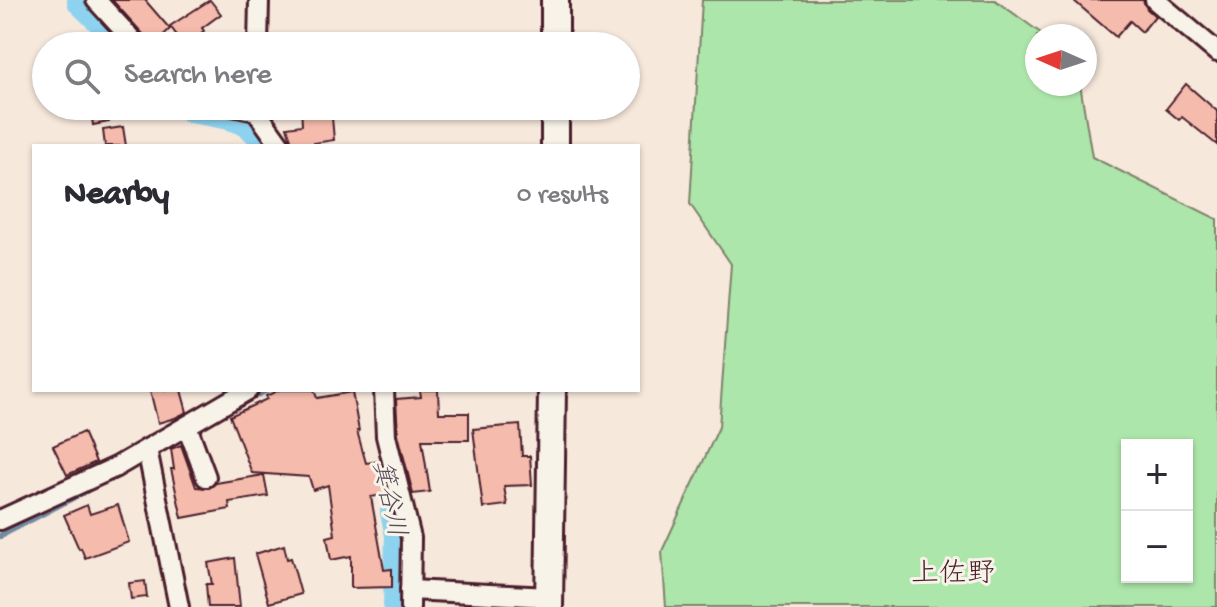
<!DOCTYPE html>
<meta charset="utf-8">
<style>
body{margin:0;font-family:"Gochi Hand","Klee One",sans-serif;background:#f7f7f7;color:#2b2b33}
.controls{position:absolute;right:24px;bottom:24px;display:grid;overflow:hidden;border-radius:0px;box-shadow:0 2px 6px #0004}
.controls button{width:72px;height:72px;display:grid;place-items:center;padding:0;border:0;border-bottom:2px solid #e1e1e2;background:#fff;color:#2b2b33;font:40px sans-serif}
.compass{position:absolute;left:1025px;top:24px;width:72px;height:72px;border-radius:50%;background:#fff;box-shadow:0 2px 6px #0004;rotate:273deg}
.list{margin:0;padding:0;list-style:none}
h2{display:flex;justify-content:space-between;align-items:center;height:104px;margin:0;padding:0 32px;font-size:34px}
h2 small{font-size:26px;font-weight:400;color:#7c7c81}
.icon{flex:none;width:44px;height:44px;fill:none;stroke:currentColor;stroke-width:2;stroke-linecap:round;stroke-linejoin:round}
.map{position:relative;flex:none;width:1217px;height:607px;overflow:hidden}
.search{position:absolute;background:#fff;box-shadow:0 2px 6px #0004;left:32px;top:32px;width:608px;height:88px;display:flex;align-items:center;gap:20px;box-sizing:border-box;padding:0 28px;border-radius:44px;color:#7c7c81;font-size:30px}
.panel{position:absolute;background:#fff;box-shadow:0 2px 6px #0004;left:32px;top:144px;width:608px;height:248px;border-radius:0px}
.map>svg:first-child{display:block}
.green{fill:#ade6aa;stroke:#7c826a;stroke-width:2;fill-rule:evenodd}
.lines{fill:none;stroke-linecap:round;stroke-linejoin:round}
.stream{stroke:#728ba1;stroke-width:6}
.river{stroke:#8dd3ef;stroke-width:34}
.building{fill:#f5bcad;stroke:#4a1f2b;stroke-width:2}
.minor-casing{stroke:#4a1f2b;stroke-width:24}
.secondary-casing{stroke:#4a1f2b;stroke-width:32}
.minor{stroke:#f7f3e8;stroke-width:18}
.secondary{stroke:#f7f3e8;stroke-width:26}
.labels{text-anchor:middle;stroke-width:6;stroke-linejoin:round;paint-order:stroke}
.water-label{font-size:26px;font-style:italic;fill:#5b4c5c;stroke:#f7f3e8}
.quarter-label{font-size:28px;fill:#4a1f2b;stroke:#f7f3e8}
</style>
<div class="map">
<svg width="1217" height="607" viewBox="0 0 1217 607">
<rect width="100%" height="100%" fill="#f7e8dc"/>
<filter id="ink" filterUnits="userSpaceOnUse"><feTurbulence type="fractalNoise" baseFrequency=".0125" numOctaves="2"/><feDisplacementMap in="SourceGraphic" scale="16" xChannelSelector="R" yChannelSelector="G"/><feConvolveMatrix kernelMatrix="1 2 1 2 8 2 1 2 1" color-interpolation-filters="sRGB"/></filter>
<g filter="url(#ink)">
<path class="green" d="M702,0H995L1045,36H1037V84H1080L1092,157L1217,219V607H666L662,551L719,427L731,264L690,204ZM1127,445H1187V577H1127Z"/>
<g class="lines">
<g class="stream">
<polyline points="248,399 267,390"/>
<polyline points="0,536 103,482"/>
</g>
<g class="river">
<polyline points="84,0 122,37"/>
<path d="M192,106C227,113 253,111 271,146"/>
<polyline points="397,512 402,535 400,607"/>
</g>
</g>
<g class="building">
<polygon points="112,0 145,0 170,29 153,45"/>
<polygon points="210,0 221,14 202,28 204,31 184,45 170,26"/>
<polygon points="1073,0 1143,0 1147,9 1155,16 1142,32 1130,21 1116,37"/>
<polygon points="1186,84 1217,111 1217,145 1182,117 1179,120 1166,109"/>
<polygon points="90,106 106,106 109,122 93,125"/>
<polygon points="301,106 331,106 334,140 314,143 314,146 293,146 287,127 302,125"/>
<polygon points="123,127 126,146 105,146 103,130"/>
<polygon points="150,390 181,390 187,412 175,418 158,423"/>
<polygon points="279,390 314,390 317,398 352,392 359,431 357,431 366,463 380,461 388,494 371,497 384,570 392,569 392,587 351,588 351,556 331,560 327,537 335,535 328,485 313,490 309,477 252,473 230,416 267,399 266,396"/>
<polygon points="420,390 438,390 439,413 469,413 469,440 422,440 430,492 413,494 398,434 396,399 421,397"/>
<polygon points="520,425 522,456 530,456 532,485 504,486 507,505 483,508 473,429"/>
<polygon points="83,432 96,462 67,475 53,446"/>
<polygon points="181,445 196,487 209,488 216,483 264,475 268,496 229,502 230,509 182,518 171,469 174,469 171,449"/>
<polygon points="87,505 90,514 118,505 129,542 85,558 81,548 79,549 64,515"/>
<polygon points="284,545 287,559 291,558 301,594 269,603 255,554"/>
<polygon points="235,558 240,607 208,607 206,584 212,584 208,563"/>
<polygon points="145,581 147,597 131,599 129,583"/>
</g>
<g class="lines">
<defs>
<g id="minor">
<polyline points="96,0 138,46"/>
<polyline points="1155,0 1217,52"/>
<polyline points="258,46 259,0"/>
<polyline points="233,106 256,111 281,146"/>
<polyline points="384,390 386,436 411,538 410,607"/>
<polyline points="187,426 206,477"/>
<polyline points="147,449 179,607"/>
<polyline points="0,520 116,467 248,390"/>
<polyline points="410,590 550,597"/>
</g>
<g id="secondary">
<polyline points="555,46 555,0"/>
<polyline points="555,146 555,106"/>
<polyline points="549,607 552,390"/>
</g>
</defs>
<use href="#minor" class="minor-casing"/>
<use href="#secondary" class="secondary-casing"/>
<use href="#minor" class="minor"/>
<use href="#secondary" class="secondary"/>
</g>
</g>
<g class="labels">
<g class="water-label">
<text transform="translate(391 498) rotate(78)" y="9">箕谷川</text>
</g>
<g class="quarter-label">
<text x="953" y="581">上佐野</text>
</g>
</g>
</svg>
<div class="controls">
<button>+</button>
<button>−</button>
</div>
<svg class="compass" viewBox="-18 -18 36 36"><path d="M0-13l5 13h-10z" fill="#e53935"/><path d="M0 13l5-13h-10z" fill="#7c7c81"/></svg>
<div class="search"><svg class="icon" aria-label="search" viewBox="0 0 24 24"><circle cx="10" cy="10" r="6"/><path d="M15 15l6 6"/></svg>Search here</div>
<section class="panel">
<h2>Nearby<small>0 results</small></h2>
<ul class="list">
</ul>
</section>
</div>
